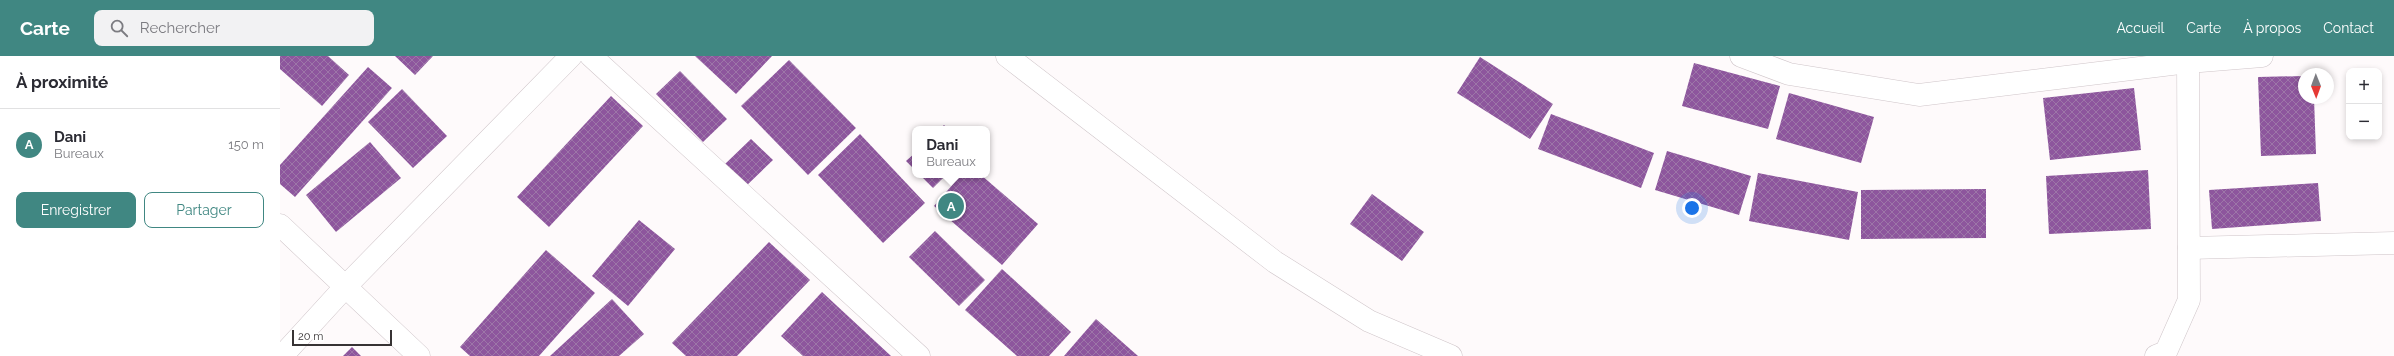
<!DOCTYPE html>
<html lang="fr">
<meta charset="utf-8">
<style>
body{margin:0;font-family:Raleway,sans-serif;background:#f2f2f3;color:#2b2b33}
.controls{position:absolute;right:12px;top:12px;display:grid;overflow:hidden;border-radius:8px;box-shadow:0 2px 6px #0003}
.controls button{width:36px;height:36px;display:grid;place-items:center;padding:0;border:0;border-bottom:1px solid #e1e1e2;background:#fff;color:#2b2b33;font:20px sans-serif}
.compass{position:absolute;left:2018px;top:12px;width:36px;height:36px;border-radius:50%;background:#fff;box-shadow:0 2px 6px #0003;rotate:179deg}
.scale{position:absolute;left:12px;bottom:10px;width:100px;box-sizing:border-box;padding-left:4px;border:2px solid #373334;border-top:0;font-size:11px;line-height:14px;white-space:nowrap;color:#373334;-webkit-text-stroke:3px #fff;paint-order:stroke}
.you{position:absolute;left:1412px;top:152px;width:14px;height:14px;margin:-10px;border:3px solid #fff;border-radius:50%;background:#1a73e8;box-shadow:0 0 0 6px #1a73e833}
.badge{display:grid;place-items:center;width:26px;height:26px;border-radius:50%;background:#408782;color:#fff;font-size:13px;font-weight:700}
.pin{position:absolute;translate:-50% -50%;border:2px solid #fff;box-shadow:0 1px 4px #0006}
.popup{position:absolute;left:632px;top:70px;width:78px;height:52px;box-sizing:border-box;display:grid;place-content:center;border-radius:8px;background:#fff;filter:drop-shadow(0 1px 3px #0005);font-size:13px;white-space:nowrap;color:#7c7c81}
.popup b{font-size:15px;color:#2b2b33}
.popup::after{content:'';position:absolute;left:50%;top:100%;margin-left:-8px;border:8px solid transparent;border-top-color:#fff}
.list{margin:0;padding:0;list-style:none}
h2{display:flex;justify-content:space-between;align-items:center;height:52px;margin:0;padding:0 16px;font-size:17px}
h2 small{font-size:13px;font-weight:400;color:#7c7c81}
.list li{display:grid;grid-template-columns:26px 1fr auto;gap:12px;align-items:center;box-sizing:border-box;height:72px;padding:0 16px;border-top:1px solid #e1e1e2}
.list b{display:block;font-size:15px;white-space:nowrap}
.list p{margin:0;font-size:13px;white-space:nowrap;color:#7c7c81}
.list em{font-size:13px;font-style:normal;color:#7c7c81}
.actions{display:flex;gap:8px;padding:12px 16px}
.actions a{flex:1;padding:9px 0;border:1px solid #408782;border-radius:8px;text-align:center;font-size:14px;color:#408782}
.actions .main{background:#408782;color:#fff}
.icon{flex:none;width:22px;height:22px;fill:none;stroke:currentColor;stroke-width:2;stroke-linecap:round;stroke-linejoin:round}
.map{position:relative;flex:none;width:2114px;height:300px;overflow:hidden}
header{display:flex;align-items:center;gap:24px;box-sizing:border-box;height:56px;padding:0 20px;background:#408782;color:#fff}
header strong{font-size:19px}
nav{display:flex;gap:22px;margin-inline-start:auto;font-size:14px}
.search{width:280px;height:36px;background:#f2f2f3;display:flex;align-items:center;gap:10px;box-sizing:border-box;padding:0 14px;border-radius:8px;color:#7c7c81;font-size:15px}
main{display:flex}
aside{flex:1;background:#fff}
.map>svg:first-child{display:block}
.building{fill:url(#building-cross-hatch)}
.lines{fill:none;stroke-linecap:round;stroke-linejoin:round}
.minor-casing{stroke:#cfc5c9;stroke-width:23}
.minor{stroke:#fff;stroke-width:22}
</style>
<header>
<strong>Carte</strong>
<div class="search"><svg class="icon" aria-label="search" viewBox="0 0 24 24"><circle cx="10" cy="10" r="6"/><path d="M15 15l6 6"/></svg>Rechercher</div>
<nav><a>Accueil</a><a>Carte</a><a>À propos</a><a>Contact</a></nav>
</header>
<main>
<aside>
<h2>À proximité<small></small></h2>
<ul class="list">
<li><span class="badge">A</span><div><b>Dani</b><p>Bureaux</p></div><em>150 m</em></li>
</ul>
<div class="actions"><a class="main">Enregistrer</a><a>Partager</a></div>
</aside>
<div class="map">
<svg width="2114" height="300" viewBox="0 0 2114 300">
<defs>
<pattern id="building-cross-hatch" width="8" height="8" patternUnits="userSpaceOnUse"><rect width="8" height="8" fill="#8d569d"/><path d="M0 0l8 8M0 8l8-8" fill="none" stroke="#9d76a8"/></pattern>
</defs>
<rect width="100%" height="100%" fill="#fefafb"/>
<g class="building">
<polygon points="0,0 48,0 69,19 42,50 0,13"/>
<polygon points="115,0 153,0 135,19"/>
<polygon points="415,0 492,0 456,38"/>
<polygon points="1200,1 1273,48 1250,83 1177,37"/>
<polygon points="509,4 576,72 528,119 461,50"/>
<polygon points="1414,7 1500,30 1488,73 1402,50"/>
<polygon points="88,11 112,32 15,141 0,128 0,109"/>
<polygon points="400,15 447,63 423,86 376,38"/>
<polygon points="2024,20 2024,42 2034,42 2036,98 1981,100 1978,21"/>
<polygon points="1854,32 1861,94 1770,104 1763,42"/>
<polygon points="122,33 167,80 133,112 88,66"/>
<polygon points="1509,37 1594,61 1581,107 1496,83"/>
<polygon points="331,40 363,70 269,171 237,141"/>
<polygon points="1271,58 1374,97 1361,132 1258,93"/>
<polygon points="664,69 668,73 660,73"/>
<polygon points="580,78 645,147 603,187 538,119"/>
<polygon points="471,83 493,104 465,131 444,109"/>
<polygon points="90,86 121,122 56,176 26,139"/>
<polygon points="1387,95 1471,120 1459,159 1375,134"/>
<polygon points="635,97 635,114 626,105"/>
<polygon points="1868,114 1871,173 1769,178 1766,120"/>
<polygon points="1478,117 1578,136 1569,184 1469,165"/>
<polygon points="640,119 666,119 653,132"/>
<polygon points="681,119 701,119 758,168 722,209 654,150"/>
<polygon points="2038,127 2041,165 1932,173 1929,134"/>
<polygon points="1706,133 1706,182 1581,183 1581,134"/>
<polygon points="1092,138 1144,176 1122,205 1070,168"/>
<polygon points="359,164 395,193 348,250 312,220"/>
<polygon points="655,175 705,224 679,250 629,201"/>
<polygon points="489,186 530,224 457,300 406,300 392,287"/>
<polygon points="266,194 315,237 259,300 190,300 180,291"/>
<polygon points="722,213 791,276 769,300 737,300 685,254"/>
<polygon points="542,236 611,300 523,300 501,280"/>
<polygon points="332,243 364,278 339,300 270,300"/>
<polygon points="816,263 858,300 784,300"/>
<polygon points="72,291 81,300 63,300"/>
</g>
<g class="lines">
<defs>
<g id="minor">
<polyline points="311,0 639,300"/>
<polyline points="727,0 995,206 1089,265 1171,300"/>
<polyline points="1461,0 1509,18 1639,39 1908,6 1982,0"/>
<polyline points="0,169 139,300"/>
<polyline points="1909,192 2114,187"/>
<polyline points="2,300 66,230 291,0"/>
<polyline points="1876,300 1886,296 1909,244 1908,0"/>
</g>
</defs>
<use href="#minor" class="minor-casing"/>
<use href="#minor" class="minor"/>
</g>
</svg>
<div class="controls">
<button>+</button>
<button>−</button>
</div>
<svg class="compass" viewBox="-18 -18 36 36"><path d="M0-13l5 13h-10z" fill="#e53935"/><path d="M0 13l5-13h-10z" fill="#7c7c81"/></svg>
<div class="scale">20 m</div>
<div class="you"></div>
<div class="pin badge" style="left:671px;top:150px">A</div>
<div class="popup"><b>Dani</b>Bureaux</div>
</div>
</main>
